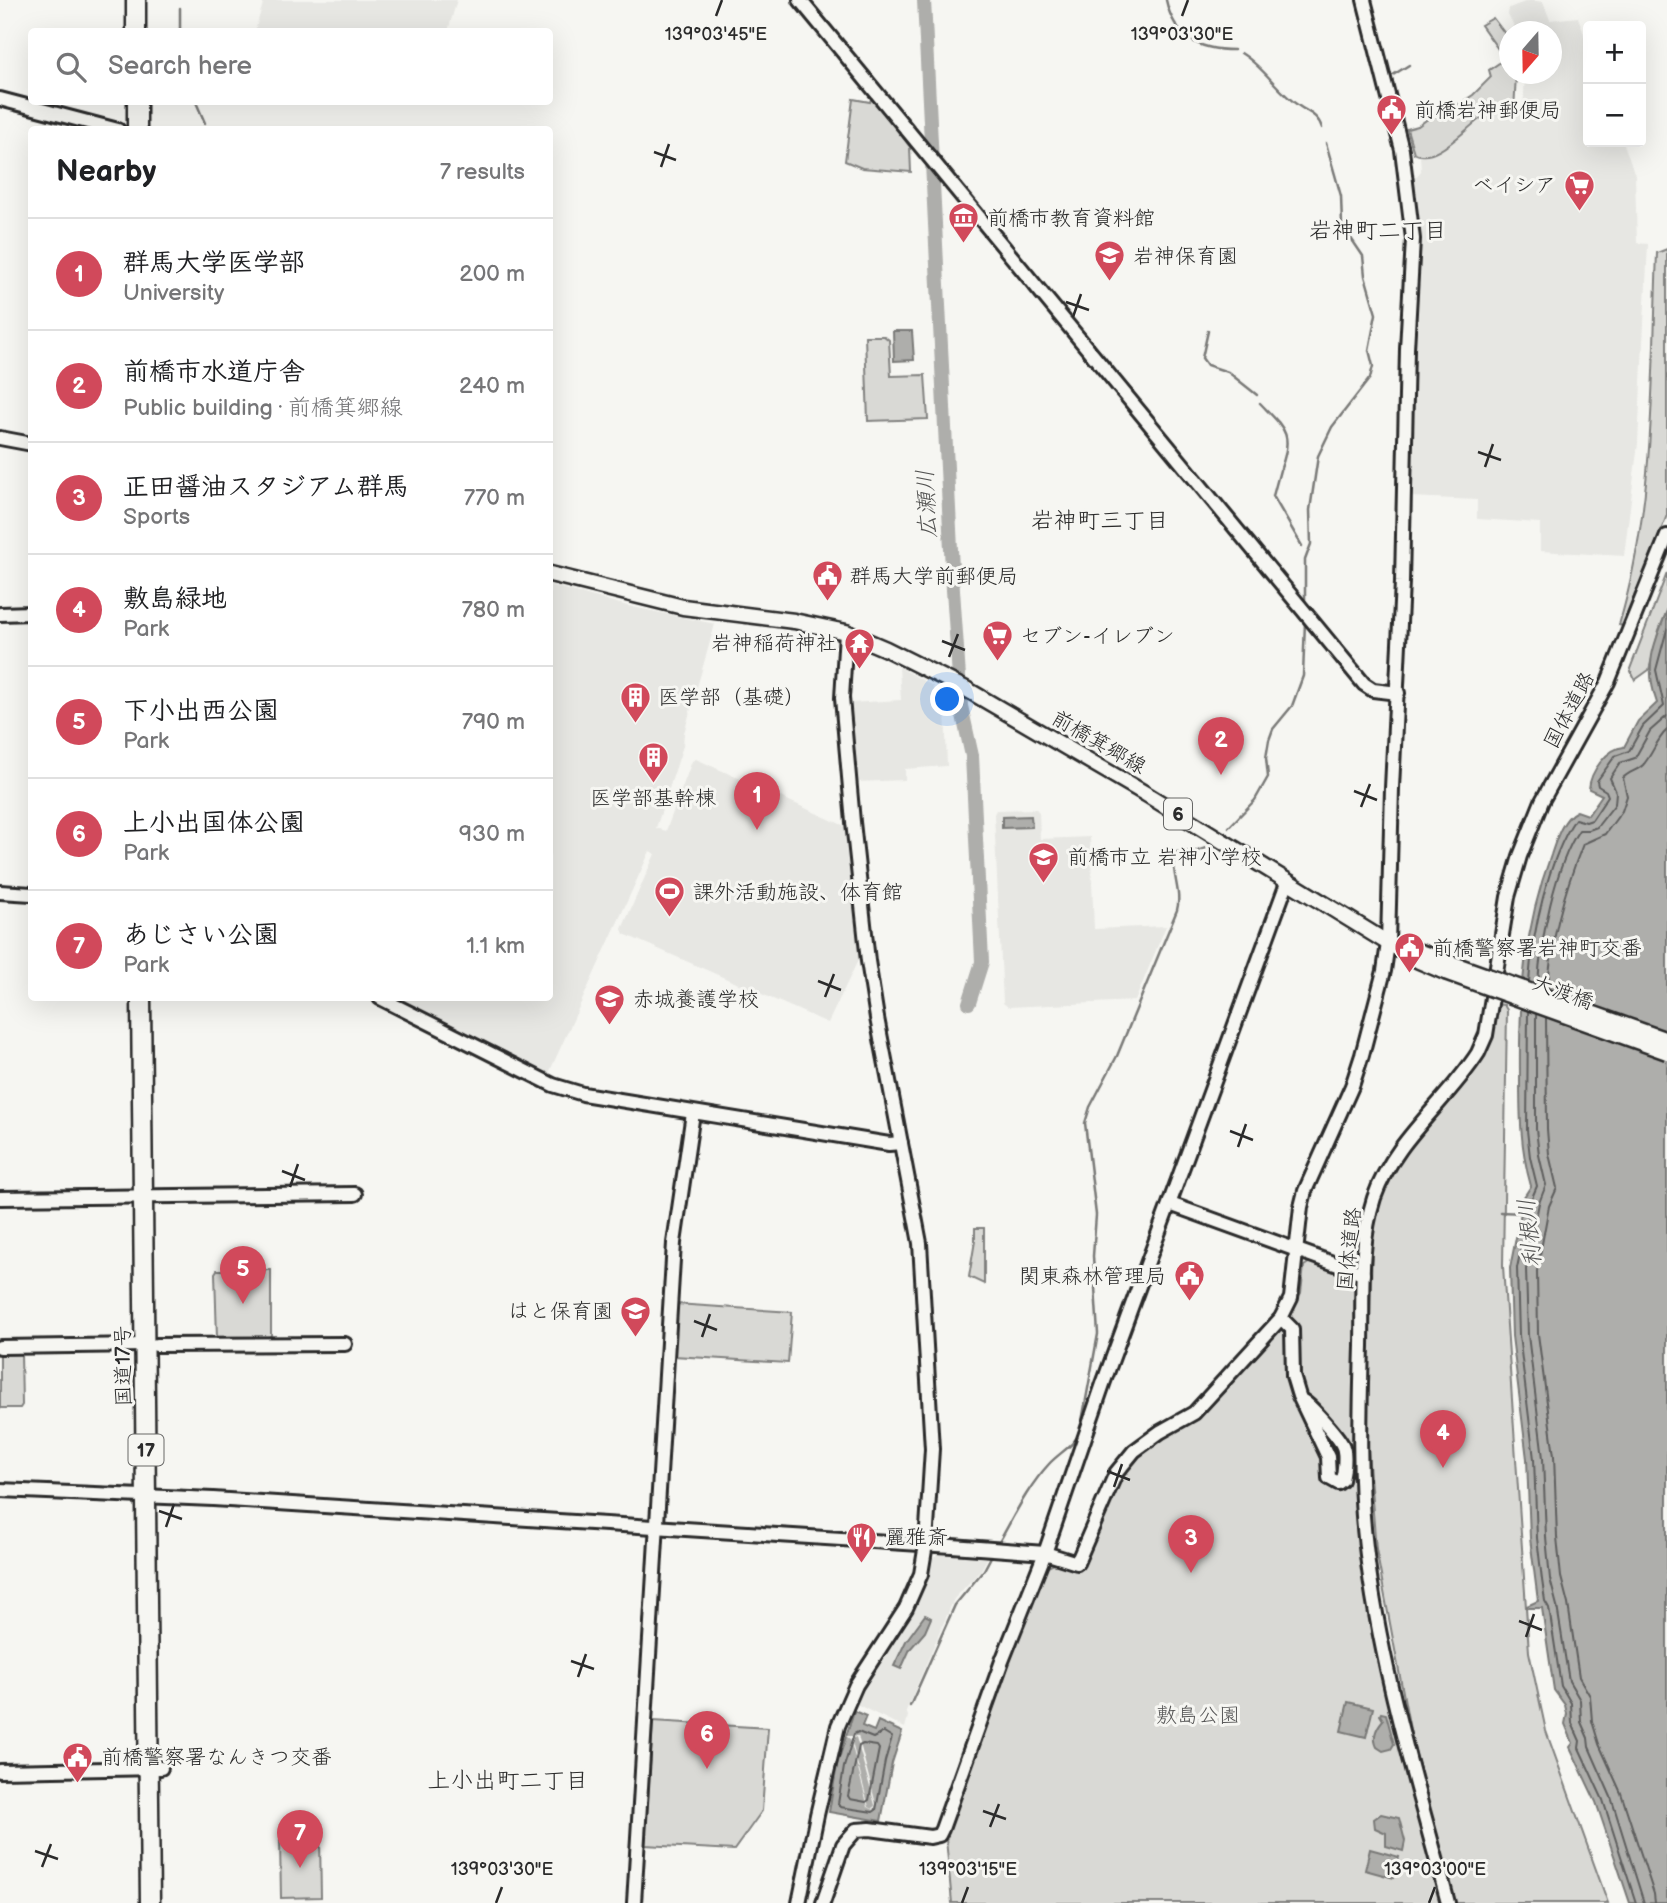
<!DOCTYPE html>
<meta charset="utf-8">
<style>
body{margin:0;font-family:"Balsamiq Sans","Klee One",sans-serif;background:#f2f2f2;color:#202124}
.controls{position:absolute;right:21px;top:21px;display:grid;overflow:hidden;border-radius:7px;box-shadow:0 7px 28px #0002}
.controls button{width:63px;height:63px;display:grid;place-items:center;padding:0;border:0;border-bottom:2px solid #e0e0e0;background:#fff;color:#202124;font:35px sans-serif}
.compass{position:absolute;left:1499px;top:21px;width:63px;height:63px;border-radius:50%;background:#fff;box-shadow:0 7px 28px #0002;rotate:200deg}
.you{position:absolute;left:948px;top:700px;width:24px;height:24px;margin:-18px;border:5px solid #fff;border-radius:50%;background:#1a73e8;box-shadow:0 0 0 10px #1a73e833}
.badge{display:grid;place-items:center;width:46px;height:46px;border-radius:50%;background:#d1495b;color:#fff;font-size:23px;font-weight:700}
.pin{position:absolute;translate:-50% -58px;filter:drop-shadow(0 2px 4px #0008)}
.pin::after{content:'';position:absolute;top:37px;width:24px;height:21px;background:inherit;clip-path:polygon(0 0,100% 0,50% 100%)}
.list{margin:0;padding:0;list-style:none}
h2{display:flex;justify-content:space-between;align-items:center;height:91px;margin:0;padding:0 28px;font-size:30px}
h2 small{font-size:23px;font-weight:400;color:#757577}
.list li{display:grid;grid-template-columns:46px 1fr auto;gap:21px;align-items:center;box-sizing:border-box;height:112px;padding:0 28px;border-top:2px solid #e0e0e0}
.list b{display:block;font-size:26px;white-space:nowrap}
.list p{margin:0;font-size:23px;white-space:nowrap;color:#757577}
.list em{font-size:23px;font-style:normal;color:#757577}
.icon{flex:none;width:38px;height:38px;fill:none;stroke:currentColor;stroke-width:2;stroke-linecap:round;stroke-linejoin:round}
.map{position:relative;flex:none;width:1667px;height:1903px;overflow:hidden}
.search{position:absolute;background:#fff;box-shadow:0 7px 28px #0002;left:28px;top:28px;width:525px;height:77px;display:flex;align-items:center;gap:18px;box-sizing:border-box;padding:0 24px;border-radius:7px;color:#757577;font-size:26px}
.panel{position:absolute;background:#fff;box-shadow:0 7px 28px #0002;left:28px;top:126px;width:525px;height:875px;border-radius:7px}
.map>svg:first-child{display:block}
.built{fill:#e7e7e3}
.green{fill:#d9d9d5;stroke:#828280;stroke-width:2}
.water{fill:#aeaeab;stroke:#7a7a78;stroke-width:2}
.pier{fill:#f6f6f2;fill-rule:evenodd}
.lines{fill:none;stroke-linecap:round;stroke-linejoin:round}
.shore{stroke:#5f5f5e;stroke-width:2}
.stream{stroke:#7a7a78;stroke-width:2.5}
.river{stroke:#aeaeab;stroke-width:14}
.secondary-casing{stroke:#2b2b2b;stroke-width:18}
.primary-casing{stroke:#2b2b2b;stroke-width:19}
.highway-casing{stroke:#2b2b2b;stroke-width:23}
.secondary{stroke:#f6f6f2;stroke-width:12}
.primary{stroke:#f6f6f2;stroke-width:14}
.highway{stroke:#f6f6f2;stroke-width:18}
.primary-bridge-casing{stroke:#2b2b2b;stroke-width:19;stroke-linecap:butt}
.primary-bridge{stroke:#f6f6f2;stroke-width:14}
.ticks{fill:none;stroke:#2b2b2b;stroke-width:2.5}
.labels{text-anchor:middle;stroke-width:6;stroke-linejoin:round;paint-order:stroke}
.shield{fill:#f6f6f2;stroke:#686867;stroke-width:2}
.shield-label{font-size:19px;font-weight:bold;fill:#2b2b2b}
.poi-label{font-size:21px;fill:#2b2b2b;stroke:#f6f6f2;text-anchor:start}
.street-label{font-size:21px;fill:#2b2b2b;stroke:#f6f6f2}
.park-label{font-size:21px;fill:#565656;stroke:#f6f6f2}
.neighbourhood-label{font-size:23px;fill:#2b2b2b;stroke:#f6f6f2}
.water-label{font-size:23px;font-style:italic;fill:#525251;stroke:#f6f6f2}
.ticks-label{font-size:18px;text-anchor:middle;fill:#2b2b2b;stroke:#f6f6f2;stroke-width:6;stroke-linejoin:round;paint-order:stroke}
</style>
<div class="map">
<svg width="1667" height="1903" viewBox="0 0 1667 1903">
<rect width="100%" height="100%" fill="#f6f6f2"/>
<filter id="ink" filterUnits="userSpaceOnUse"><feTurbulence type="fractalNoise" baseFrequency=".0143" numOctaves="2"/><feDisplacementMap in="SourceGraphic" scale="14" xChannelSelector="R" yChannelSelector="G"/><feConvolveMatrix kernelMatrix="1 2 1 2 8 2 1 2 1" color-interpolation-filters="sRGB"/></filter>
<g filter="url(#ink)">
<g class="built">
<polygon points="264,0 457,0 448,31 255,31"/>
<polygon points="1530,0 1543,2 1550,20 1578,17 1588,45 1588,142 1623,142 1635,175 1637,243 1648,244 1638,443 1624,556 1540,551 1540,523 1477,519 1477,500 1410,497 1412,392 1419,260 1415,178 1421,171 1420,156 1437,152 1495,110 1523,112 1525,74 1552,74 1552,32 1517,31 1508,15 1509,8"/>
<polygon points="550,585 628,606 715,624 684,733 683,746 656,828 666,831 692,761 696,759 847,827 860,956 828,1023 624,934 622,929 655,854 650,851 549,1073 545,1073 398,998 550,998"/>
<polygon points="899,667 933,686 934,705 945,705 947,766 905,769 905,780 856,782 850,703 901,700"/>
<polygon points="1036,809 1039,812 1040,839 1090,837 1094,929 1166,926 1135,1001 1008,1007 1003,1003 994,814 996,810"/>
<polygon points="942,1551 989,1555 981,1570 954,1599 906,1711 908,1716 905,1728 856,1704 866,1679 882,1652 917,1605 933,1558"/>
</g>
<g class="green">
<path d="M1493,18L1509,39L1510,74H1516L1514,111C1509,111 1502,109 1497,110C1474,114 1440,167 1414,153L1407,129L1418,126L1437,112L1440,116L1473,95L1491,77L1489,70L1505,59L1481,25Z"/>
<polygon points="872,96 910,147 911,172 862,168 845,161 853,99 870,102"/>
<path d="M1667,249V515L1623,626L1619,625C1655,505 1652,377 1657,253Z"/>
<polygon points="865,336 884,336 889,340 891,376 925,375 928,419 868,421"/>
<polygon points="1667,573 1667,611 1659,630 1649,670 1635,680 1630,669"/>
<polygon points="1495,1004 1504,1005 1507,1010 1503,1266 1529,1652 1546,1731 1608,1903 1454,1903 1411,1735 1376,1549 1367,1439 1372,1243 1378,1200 1395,1163 1481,1057"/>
<polygon points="975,1228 984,1228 984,1284 969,1277 975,1241"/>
<polygon points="1313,1260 1347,1273 1357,1284 1362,1561 1370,1623 1442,1903 952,1903 946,1839 1043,1569 1054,1564 1083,1566 1100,1513 1126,1468 1136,1456 1165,1433 1276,1329 1301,1293 1304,1266"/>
<polygon points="217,1270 271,1270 271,1335 268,1339 219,1340 217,1338 215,1273"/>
<polygon points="676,1304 792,1312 788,1363 674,1356"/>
<polygon points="18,1351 21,1353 22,1405 20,1408 0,1408 0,1352"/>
<polygon points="653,1721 768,1728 762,1811 734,1850 645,1845"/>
<polygon points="320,1839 321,1897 281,1898 280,1840"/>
</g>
<g class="water">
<polygon points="893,331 912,331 914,360 894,361"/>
<path d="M1667,611V1903H1630L1596,1802L1570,1747L1573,1743L1565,1724L1567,1714L1565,1705L1554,1690L1542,1608H1527V1606L1538,1601L1530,1538L1527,1459L1512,1336L1510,1268L1524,1197L1531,1186C1520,1148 1520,1113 1520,1075C1519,997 1524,928 1551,855C1556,840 1562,818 1577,811L1588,815L1602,795L1589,789C1590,772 1607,748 1624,747L1638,721L1657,703C1644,667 1653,645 1667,611Z"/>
<polygon points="1031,816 1032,827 1002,828 1002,817"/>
<polygon points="925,1615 931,1618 925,1632 910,1649 901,1669 894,1666 906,1641"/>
<polygon points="1348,1702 1373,1708 1366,1737 1341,1731"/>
<polygon points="854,1711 866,1716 862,1726 874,1731 878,1721 902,1732 892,1763 881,1821 829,1812 837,1765"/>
<path d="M1381,1713L1386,1714L1394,1744L1391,1749L1383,1751L1377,1747C1372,1737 1376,1728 1383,1720L1380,1715Z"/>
<polygon points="1381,1814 1399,1818 1405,1841 1403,1851 1386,1846 1386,1833 1375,1828 1374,1819"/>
<polygon points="1370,1849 1399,1857 1394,1878 1365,1870"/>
</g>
<path class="pier" d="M846,1736H858L876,1804L874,1810L868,1807L850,1739ZM856,1737L875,1805L873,1809L869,1807L851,1739Z"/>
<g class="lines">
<g class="shore">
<path d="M1529,982C1532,933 1548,860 1575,819L1586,822L1592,820L1608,796L1606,791L1598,786L1597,781L1615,756L1629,751L1643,726L1664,706L1656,670L1667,629"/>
<path d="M1538,985C1540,941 1555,866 1579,830H1589L1597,827L1615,804L1616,792L1610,778L1620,763L1635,758L1650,731L1667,716"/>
<path d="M1548,988C1551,937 1564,891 1583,844L1605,834L1622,811L1627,796L1623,778C1629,771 1637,771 1643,765C1653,754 1656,740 1667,730"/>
<polyline points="1528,1011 1527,1130 1530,1157 1537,1186 1531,1200 1517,1268 1519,1335 1534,1459 1537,1538 1542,1580 1545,1601 1549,1608 1561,1686 1571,1703 1572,1723 1580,1741 1579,1748 1603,1800 1636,1903"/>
<polyline points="1536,1014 1536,1129 1539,1155 1546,1185 1539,1203 1526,1269 1528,1335 1543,1458 1546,1537 1550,1579 1557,1606 1569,1681 1580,1700 1581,1722 1588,1738 1589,1747 1611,1797 1644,1903"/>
<polyline points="1546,1018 1547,1129 1549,1154 1557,1188 1549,1206 1537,1271 1538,1334 1554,1456 1557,1537 1561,1577 1568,1604 1579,1677 1590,1696 1592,1721 1599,1744 1621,1793 1654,1894 1655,1903"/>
<polygon points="858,1732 873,1738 884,1732 892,1737 885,1761 876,1810 873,1812 840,1807 838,1804 844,1767 854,1734"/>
<polygon points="863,1744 877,1746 879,1749 869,1800 866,1802 850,1799 848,1796 859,1746"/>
</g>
<g class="stream">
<path d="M1166,0C1174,37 1198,50 1234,50"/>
<polyline points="180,8 180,32"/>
<path d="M1241,53C1263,66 1277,91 1299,106C1309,113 1318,115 1322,128"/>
<polyline points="1393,75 1409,65"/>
<polyline points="196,102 205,123"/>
<polyline points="1208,331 1202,358 1207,365 1228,372 1257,395"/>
<path d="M1260,403C1284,428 1294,433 1281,468"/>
<polyline points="1280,470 1273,496 1302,546"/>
<polyline points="1305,603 1305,560 1311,544 1310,510 1318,456 1332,427 1370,378 1373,366 1369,350 1376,314 1365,276 1363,256 1342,225 1341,196 1326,143"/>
<polyline points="1229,827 1255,800 1268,777 1266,758 1269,740 1273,729 1292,706 1303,676 1305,621"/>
<polyline points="1500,1212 1524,1213"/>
<path d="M998,1544C1014,1516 1027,1488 1049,1464C1059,1453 1074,1446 1080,1432L1098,1334L1093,1256L1096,1215L1085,1123L1090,1107L1117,1056L1177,910C1182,892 1171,873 1174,855L1177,852L1197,851L1206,848"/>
<polyline points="910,1706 955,1605 984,1570 993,1553"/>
</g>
<polyline class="river" points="924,0 953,590 961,706 972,756 982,962 969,1003"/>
<defs>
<g id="secondary">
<polyline points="800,0 1364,684 1373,690 1398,693"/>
<polyline points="0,99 118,130"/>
<polyline points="0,438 32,444"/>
<polyline points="0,614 32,613"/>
<polyline points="0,892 32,894"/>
<polyline points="380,998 553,1085 583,1094 889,1144 901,1143"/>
<polyline points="0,1198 355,1194"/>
<polyline points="1170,1204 1363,1274"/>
<path d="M1281,1318L1292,1329L1293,1376L1299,1396L1328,1457L1329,1478L1338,1483L1342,1480C1344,1472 1346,1455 1343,1447C1340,1438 1311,1406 1303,1401"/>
<polyline points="156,1345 345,1344"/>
<polyline points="0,1347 145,1345"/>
<polyline points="0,1490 213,1499 952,1546 1045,1553 1077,1563 1116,1473 1134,1451 1160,1432 1194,1413 1281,1318 1291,1298 1301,1207 1305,1191 1352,1086 1362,1055 1384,971 1388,943 1392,788 1402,582 1407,349 1413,239 1402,150 1364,0"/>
<polyline points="0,1771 161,1768"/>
<polyline points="634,1903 674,1243 693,1113"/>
<polyline points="799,1903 817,1815 838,1726 856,1685 906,1608 921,1574 926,1544 932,1449 920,1243 877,1018 868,961 853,822 842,698 846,632"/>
<polyline points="823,1903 843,1845 856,1830 870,1829 930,1837 939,1835 942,1829 1002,1661 1045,1553 1103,1384 1287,883"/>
<path d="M1448,1903C1417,1785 1380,1668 1366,1547C1358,1480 1360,1413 1362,1346C1363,1298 1359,1244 1374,1198C1394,1140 1446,1103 1478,1053L1486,1035L1508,897L1520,856L1542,801L1608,682L1667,536"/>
</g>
<g id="primary">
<polyline points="550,574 683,607 794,621 846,632 886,649 966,689 1146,794 1388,943 1419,961 1445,972"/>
<polyline points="1403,946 1448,962"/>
</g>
<g id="highway">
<polyline points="136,0 136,32"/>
<polyline points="137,102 137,130"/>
<polyline points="141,998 150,1903"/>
</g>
</defs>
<use href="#secondary" class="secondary-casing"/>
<use href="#primary" class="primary-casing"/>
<use href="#highway" class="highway-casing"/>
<use href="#secondary" class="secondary"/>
<use href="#primary" class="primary"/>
<use href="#highway" class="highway"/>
<defs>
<g id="primary-bridge">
<polyline points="1448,962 1667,1040"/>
<polyline points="1445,972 1667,1052"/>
</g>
</defs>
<use href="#primary-bridge" class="primary-bridge-casing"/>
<use href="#primary-bridge" class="primary-bridge"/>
</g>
</g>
<path class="ticks" d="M716,16L722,0M1182,16L1188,0M654,152L676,160M661,167L669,144M1066,302L1089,310M1073,317L1081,294M1478,452L1501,460M1485,467L1493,444M942,641L965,650M949,657L958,634M1354,791L1377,800M1361,807L1370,784M818,981L841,990M825,997L834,974M1230,1131L1253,1140M1238,1147L1246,1124M282,1171L305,1180M290,1187L298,1164M694,1321L717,1330M702,1337L710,1314M1107,1471L1130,1480M1114,1487L1122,1464M159,1511L182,1519M166,1527L174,1504M1519,1621L1542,1630M1526,1637L1534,1614M571,1661L594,1669M578,1677L586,1654M983,1811L1006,1819M990,1827L999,1804M35,1851L58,1859M42,1867L51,1844M496,1903L502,1887M962,1903L968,1887M1429,1903L1435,1887"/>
<defs>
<symbol id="civic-pin" viewBox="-11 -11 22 30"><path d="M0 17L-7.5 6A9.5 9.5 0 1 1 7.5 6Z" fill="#d1495b" stroke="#f6f6f2"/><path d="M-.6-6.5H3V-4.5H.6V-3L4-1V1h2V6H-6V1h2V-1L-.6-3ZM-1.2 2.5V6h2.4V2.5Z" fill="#fff"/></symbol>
<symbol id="supermarket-pin" viewBox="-11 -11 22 30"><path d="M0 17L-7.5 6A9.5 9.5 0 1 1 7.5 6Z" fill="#d1495b" stroke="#f6f6f2"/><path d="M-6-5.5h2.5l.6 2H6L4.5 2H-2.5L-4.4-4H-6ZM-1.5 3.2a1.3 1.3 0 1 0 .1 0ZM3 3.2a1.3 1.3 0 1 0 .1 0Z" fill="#fff"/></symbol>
<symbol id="museum-pin" viewBox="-11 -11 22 30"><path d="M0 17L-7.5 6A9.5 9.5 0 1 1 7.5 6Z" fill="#d1495b" stroke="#f6f6f2"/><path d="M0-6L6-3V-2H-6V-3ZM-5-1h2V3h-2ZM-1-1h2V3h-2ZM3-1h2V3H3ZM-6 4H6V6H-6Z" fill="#fff"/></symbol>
<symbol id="school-pin" viewBox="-11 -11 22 30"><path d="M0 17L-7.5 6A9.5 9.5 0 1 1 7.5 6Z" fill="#d1495b" stroke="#f6f6f2"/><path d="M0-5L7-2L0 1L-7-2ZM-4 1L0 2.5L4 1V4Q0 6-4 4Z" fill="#fff"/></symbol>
<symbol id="temple-pin" viewBox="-11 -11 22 30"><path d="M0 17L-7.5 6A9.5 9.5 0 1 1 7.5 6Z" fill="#d1495b" stroke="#f6f6f2"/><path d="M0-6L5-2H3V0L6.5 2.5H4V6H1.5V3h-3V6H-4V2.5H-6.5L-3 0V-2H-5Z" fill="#fff"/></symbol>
<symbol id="building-pin" viewBox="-11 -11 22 30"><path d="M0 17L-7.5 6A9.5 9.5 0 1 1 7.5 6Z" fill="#d1495b" stroke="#f6f6f2"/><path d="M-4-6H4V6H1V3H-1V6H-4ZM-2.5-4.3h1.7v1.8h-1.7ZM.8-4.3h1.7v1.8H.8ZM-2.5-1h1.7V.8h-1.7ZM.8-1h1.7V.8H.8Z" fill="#fff"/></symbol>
<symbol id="stadium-pin" viewBox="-11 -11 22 30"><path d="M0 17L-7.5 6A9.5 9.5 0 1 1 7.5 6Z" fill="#d1495b" stroke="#f6f6f2"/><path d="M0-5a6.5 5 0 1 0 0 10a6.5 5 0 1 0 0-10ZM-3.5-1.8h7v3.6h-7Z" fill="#fff"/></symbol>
<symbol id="restaurant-pin" viewBox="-11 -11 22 30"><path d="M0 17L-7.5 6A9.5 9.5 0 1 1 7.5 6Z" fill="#d1495b" stroke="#f6f6f2"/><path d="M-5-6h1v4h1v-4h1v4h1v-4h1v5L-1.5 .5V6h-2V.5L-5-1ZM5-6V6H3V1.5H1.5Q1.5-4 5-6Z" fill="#fff"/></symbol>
</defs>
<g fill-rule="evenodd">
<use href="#civic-pin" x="1374" y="92" width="35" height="47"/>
<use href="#supermarket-pin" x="1562" y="168" width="35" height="47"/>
<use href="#museum-pin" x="946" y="200" width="35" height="47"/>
<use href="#school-pin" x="1092" y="238" width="35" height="47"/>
<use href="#civic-pin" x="810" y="558" width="35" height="47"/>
<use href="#supermarket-pin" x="980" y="618" width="35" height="47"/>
<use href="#temple-pin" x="842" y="626" width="35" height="47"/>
<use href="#building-pin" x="618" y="680" width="35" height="47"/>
<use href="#building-pin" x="636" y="740" width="35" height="47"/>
<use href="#school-pin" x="1026" y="840" width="35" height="47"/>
<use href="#stadium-pin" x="652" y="874" width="35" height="47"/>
<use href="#civic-pin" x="1392" y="930" width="35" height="47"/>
<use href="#school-pin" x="592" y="982" width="35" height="47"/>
<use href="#civic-pin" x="1172" y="1258" width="35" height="47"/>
<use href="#school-pin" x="618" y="1294" width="35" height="47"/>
<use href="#restaurant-pin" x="844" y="1520" width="35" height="47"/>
<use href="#civic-pin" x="60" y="1740" width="35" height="47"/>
</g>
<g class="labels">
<g class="shield">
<rect x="1164" y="798.5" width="28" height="31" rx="5"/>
<rect x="128.5" y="1434.5" width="35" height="31" rx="5"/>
</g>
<g class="shield-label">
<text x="1178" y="821">6</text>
<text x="146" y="1457">17</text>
</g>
<g class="poi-label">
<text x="1414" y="117">前橋岩神郵便局</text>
<text x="1556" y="192" text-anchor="end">ベイシア</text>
<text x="987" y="225">前橋市教育資料館</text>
<text x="1133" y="263">岩神保育園</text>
<text x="850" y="583">群馬大学前郵便局</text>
<text x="1020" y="643">セブン-イレブン</text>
<text x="837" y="650" text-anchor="end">岩神稲荷神社</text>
<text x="658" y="704">医学部（基礎）</text>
<text x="653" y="805" text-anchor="middle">医学部基幹棟</text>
<text x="1067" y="864">前橋市立 岩神小学校</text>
<text x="693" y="899">課外活動施設、体育館</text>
<text x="1432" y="955">前橋警察署岩神町交番</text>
<text x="633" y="1006">赤城養護学校</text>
<text x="1166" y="1283" text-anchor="end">関東森林管理局</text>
<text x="613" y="1318" text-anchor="end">はと保育園</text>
<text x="885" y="1544">麗雅斎</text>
<text x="101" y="1764">前橋警察署なんきつ交番</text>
</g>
<g class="street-label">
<text transform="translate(1569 710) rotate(-62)" y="7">国体道路</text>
<text transform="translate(1099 742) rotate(30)" y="7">前橋箕郷線</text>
<text transform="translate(1563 992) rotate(20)" y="7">大渡橋</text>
<text transform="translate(1349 1249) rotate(-84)" y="7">国体道路</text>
<text transform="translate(123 1366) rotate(-91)" y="7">国道17号</text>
</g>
<g class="park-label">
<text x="1198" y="1722">敷島公園</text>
</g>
<g class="neighbourhood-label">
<text x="1378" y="238">岩神町二丁目</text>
<text x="1100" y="528">岩神町三丁目</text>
<text x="508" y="1788">上小出町二丁目</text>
</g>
<g class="water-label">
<text transform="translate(926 504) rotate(-93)" y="8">広瀬川</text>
<text transform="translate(1529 1233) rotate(-96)" y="8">利根川</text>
</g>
</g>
<g class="ticks-label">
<text x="716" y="40">139°03'45"E</text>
<text x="1182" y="40">139°03'30"E</text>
<text x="502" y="1875">139°03'30"E</text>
<text x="968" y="1875">139°03'15"E</text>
<text x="1435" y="1875">139°03'00"E</text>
</g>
</svg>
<div class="controls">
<button>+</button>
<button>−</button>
</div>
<svg class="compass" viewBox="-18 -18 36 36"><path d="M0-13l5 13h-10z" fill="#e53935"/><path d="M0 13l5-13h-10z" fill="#757577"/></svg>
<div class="you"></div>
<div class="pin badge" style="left:757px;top:830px">1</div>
<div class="pin badge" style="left:1221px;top:775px">2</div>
<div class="pin badge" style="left:1191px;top:1573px">3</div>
<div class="pin badge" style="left:1443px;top:1468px">4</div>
<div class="pin badge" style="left:243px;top:1304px">5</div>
<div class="pin badge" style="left:707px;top:1769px">6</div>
<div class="pin badge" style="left:300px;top:1868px">7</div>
<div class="search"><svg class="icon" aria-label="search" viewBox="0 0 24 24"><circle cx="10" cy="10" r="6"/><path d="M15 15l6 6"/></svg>Search here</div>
<section class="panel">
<h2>Nearby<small>7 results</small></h2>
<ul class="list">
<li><span class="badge">1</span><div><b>群馬大学医学部</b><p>University</p></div><em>200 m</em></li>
<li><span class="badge">2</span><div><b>前橋市水道庁舎</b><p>Public building · 前橋箕郷線</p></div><em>240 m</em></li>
<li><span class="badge">3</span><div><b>正田醤油スタジアム群馬</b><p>Sports</p></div><em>770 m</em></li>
<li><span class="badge">4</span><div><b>敷島緑地</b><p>Park</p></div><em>780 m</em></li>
<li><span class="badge">5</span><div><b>下小出西公園</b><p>Park</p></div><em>790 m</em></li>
<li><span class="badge">6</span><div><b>上小出国体公園</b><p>Park</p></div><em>930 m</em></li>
<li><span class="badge">7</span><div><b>あじさい公園</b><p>Park</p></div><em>1.1 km</em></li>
</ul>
</section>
</div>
